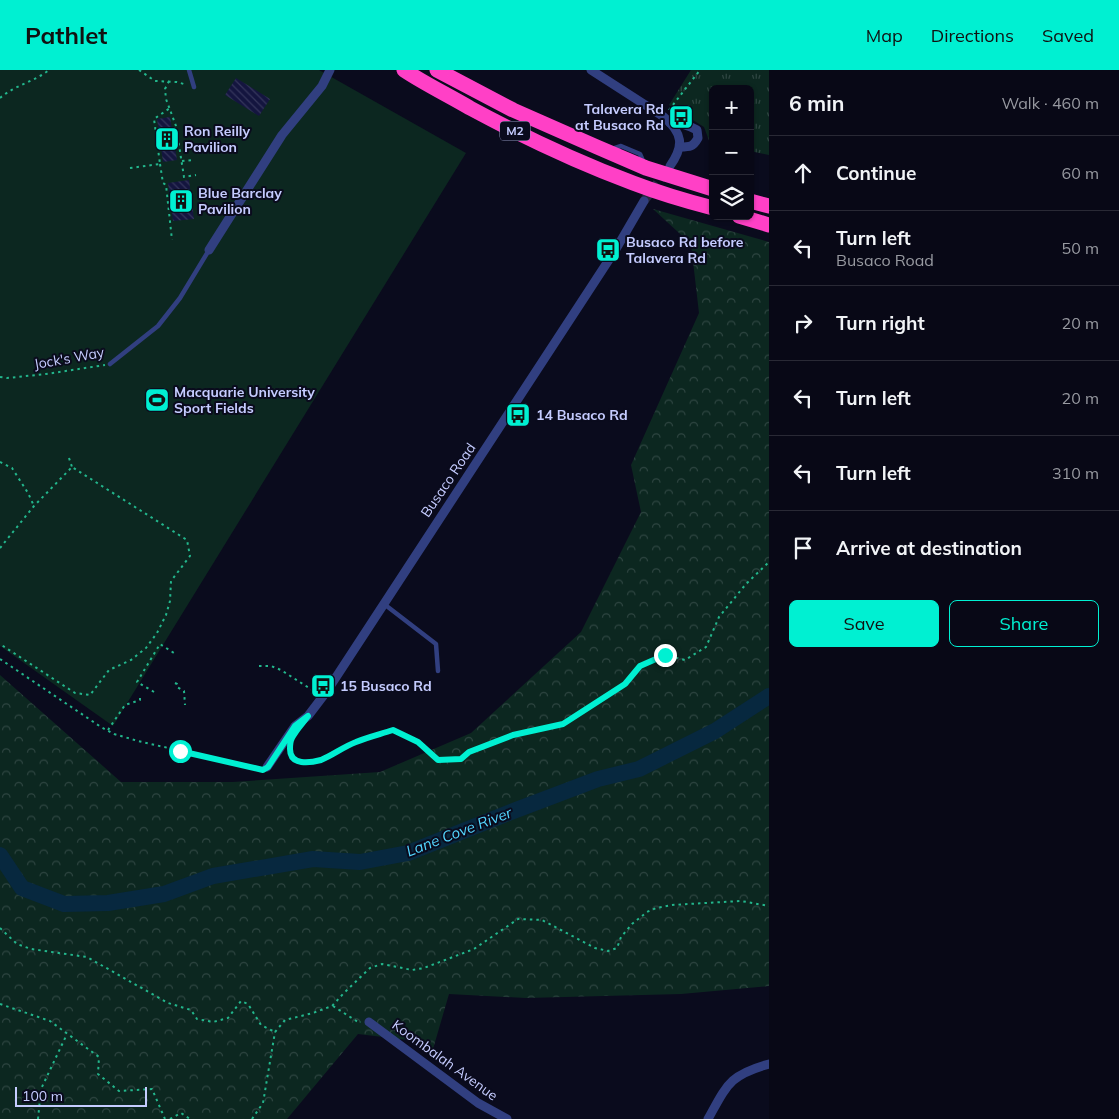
<!DOCTYPE html>
<meta charset="utf-8">
<style>
body{margin:0;font-family:Mulish,sans-serif;background:#161623;color:#f1f3f6}
.controls{position:absolute;right:15px;top:15px;display:grid;overflow:hidden;border-radius:8px;box-shadow:0 1px 4px #0004}
.controls button{width:45px;height:45px;display:grid;place-items:center;padding:0;border:0;border-bottom:1px solid #292935;background:#080816;color:#f1f3f6;font:25px sans-serif}
.scale{position:absolute;left:15px;bottom:12px;width:132px;box-sizing:border-box;padding-left:5px;border:2px solid #c5ccff;border-top:0;font-size:14px;line-height:18px;white-space:nowrap;color:#c5ccff;-webkit-text-stroke:4px #0a0b1d;paint-order:stroke}
.stop{position:absolute;width:15px;height:15px;margin:-11px;border:4px solid #00f0d2;border-radius:50%;background:#fff}
.stop.end{background:#00f0d2;border-color:#fff;box-shadow:0 1px 5px #0008}
.list{margin:0;padding:0;list-style:none}
h2{display:flex;justify-content:space-between;align-items:center;height:65px;margin:0;padding:0 20px;font-size:21px}
h2 small{font-size:16px;font-weight:400;color:#989aa1}
.list li{display:grid;grid-template-columns:32px 1fr auto;gap:15px;align-items:center;box-sizing:border-box;height:75px;padding:0 20px;border-top:1px solid #292935}
.list b{display:block;font-size:19px;white-space:nowrap}
.list p{margin:0;font-size:16px;white-space:nowrap;color:#989aa1}
.list em{font-size:16px;font-style:normal;color:#989aa1}
.actions{display:flex;gap:10px;padding:15px 20px}
.actions a{flex:1;padding:11px 0;border:1px solid #00f0d2;border-radius:8px;text-align:center;font-size:18px;color:#00f0d2}
.actions .main{background:#00f0d2;color:#111}
.icon{flex:none;width:28px;height:28px;fill:none;stroke:currentColor;stroke-width:2;stroke-linecap:round;stroke-linejoin:round}
.map{position:relative;flex:none;width:769px;height:1049px;overflow:hidden}
header{display:flex;align-items:center;gap:30px;box-sizing:border-box;height:70px;padding:0 25px;background:#00f0d2;color:#111}
header strong{font-size:24px}
nav{display:flex;gap:28px;margin-inline-start:auto;font-size:18px}
main{display:flex}
aside{flex:1;background:#080816}
.map>svg:first-child{display:block}
.green{fill:#0c2720}
.forest{fill:url(#forest-crowns)}
.park{fill:url(#park-tufts)}
.lines{fill:none;stroke-linecap:round;stroke-linejoin:round}
.river{stroke:#07283f;stroke-width:16}
.building{fill:url(#building-back-hatch)}
.street-tunnel{stroke:#26283f;stroke-width:9;stroke-dasharray:9 4.5;stroke-linecap:butt}
.path{stroke:#23b68c;stroke-width:2;stroke-dasharray:2.5 4;stroke-linecap:butt}
.lane{stroke:#313f80;stroke-width:4.5}
.street{stroke:#313f80;stroke-width:9}
.highway{stroke:#ff40c6;stroke-width:15}
.route{stroke:#00f0d2;stroke-width:6}
.labels{text-anchor:middle;stroke-width:4;stroke-linejoin:round;paint-order:stroke}
.shield{fill:#0a0b1d;stroke:#8d92bb;stroke-width:1}
.shield-label{font-size:12px;font-weight:bold;fill:#c5ccff}
.poi-label{font-size:14px;font-weight:bold;fill:#c5ccff;stroke:#0a0b1d;text-anchor:start}
.street-label{font-size:14px;fill:#c5ccff;stroke:#0a0b1d}
.water-label{font-size:15px;font-style:italic;fill:#53d6ff;stroke:#0a0b1d}
</style>
<header>
<strong>Pathlet</strong>
<nav><a>Map</a><a>Directions</a><a>Saved</a></nav>
</header>
<main>
<div class="map">
<svg width="769" height="1049" viewBox="0 0 769 1049">
<defs>
<pattern id="forest-crowns" width="20" height="18" patternUnits="userSpaceOnUse" patternTransform="scale(1.25)"><rect width="20" height="18" fill="#0c2720"/><path d="M2 6a3 3 0 1 1 6 0M12 15a3 3 0 1 1 6 0" fill="none" stroke="#2e4541"/></pattern>
<pattern id="park-tufts" width="24" height="20" patternUnits="userSpaceOnUse" patternTransform="scale(1.25)"><rect width="24" height="20" fill="#0c2720"/><path d="M3 7l-1-3M5 7V3M7 7l1-3M15 17l-1-3M17 17v-4M19 17l1-3" fill="none" stroke="#2e4541"/></pattern>
<pattern id="building-back-hatch" width="6" height="6" patternUnits="userSpaceOnUse" patternTransform="scale(1.25)"><rect width="6" height="6" fill="#14153f"/><path d="M-1 5l2 2M0 0l6 6M5-1l2 2" fill="none" stroke="#35365c"/></pattern>
</defs>
<rect width="100%" height="100%" fill="#0a0b1d"/>
<polygon class="green" points="0,0 319,0 466,83 113,656 0,576"/>
<polygon class="forest" points="653,139 769,172 769,916 681,924 526,928 449,924 433,979 408,970 358,964 287,1049 0,1049 0,605 121,712 233,712 380,702 471,663 581,562 641,442 631,395 699,243 691,174"/>
<polygon class="park" points="691,0 769,0 769,85 750,81 750,19 713,19 713,74 710,73 704,57 669,35"/>
<g class="lines">
<polyline class="river" points="0,785 22,818 64,834 108,833 164,824 213,806 313,789 360,792 408,783 516,740 598,709 639,699 715,661 769,626"/>
</g>
<g class="building">
<polygon points="236,8 270,29 259,46 225,25"/>
<polygon points="170,47 177,90 163,92 157,49"/>
<polygon points="189,110 194,149 173,151 168,113"/>
</g>
<g class="lines">
<polyline class="street-tunnel" points="644,131 666,101"/>
<g class="path">
<polyline points="139,0 155,11 177,12 187,15"/>
<polyline points="169,11 165,19 166,29 176,56 184,107 196,105"/>
<path d="M0,28C15,15 34,12 49,0"/>
<polyline points="669,40 700,0"/>
<polyline points="182,91 194,90"/>
<polyline points="160,94 163,113 166,115 172,170"/>
<polyline points="130,98 160,94 154,49 170,38"/>
<polyline points="0,307 7,308 46,304 105,295"/>
<polyline points="69,388 72,397"/>
<polyline points="0,392 12,398 28,423 34,436"/>
<polyline points="0,478 34,436 72,397 187,470 190,486 171,511 170,531 166,545 157,563 146,578 131,590 109,600 90,625 75,623 0,574"/>
<polyline points="0,589 101,657 114,664 138,671 259,699"/>
<polyline points="259,596 271,596 281,600 317,623"/>
<polyline points="175,613 177,614 177,617 184,621 185,635"/>
<polyline points="154,622 137,612 160,574 177,585"/>
<polyline points="108,660 125,635 140,630 140,626"/>
<path d="M290,677C290,683 291,688 297,691C314,700 337,679 351,674C365,668 379,664 393,660L418,672L438,690L461,689L469,682L513,665L563,654L625,614L640,596L665,585L685,590L706,577L719,547L746,514L769,492"/>
<polyline points="0,858 17,874 31,879 87,887 168,933 191,940 197,949 213,952 228,948 241,931 248,934 261,955 275,962"/>
<polyline points="0,934 50,951 99,987 98,1004 119,1021 152,1019 165,1049"/>
<polyline points="333,936 358,952 361,952"/>
<polyline points="275,962 285,950 313,943 332,936 343,924 370,898 382,894 412,900 424,898 474,879 518,849 542,850 595,878 608,881 617,878 621,867 632,854 647,842 656,838 672,835 741,831 769,836"/>
<polyline points="38,1049 41,1019 67,964"/>
<polyline points="170,1049 181,1043 190,1049"/>
<polyline points="252,1049 263,1033 275,962"/>
</g>
<g class="lane">
<polyline points="189,0 194,17"/>
<polyline points="612,79 621,76 640,84 644,93"/>
<polyline points="110,294 158,256 180,228 209,180"/>
<polyline points="384,534 436,574 438,601"/>
</g>
<g class="street">
<path d="M591,0L664,47C682,63 685,75 670,96"/>
<path d="M670,53C681,53 688,55 697,60L698,68C693,77 690,77 680,77"/>
<polyline points="209,180 282,65 322,16 330,0"/>
<polyline points="267,697 295,656 308,646 327,621 616,179 644,131"/>
<polyline points="369,952 478,1033 507,1049"/>
<path d="M708,1049C727,1015 729,1005 769,994"/>
</g>
<g class="highway">
<path d="M404,0C425,14 448,25 470,38C522,66 577,92 633,113C659,123 686,131 713,138"/>
<polyline points="437,0 513,40 597,77 646,98 713,119"/>
<polyline points="750,131 769,136"/>
<polyline points="739,146 769,155"/>
</g>
</g>
<g class="lines">
<path class="route" d="M180,681L263,700L268,697L295,656L308,646C303,653 296,660 292,668C290,671 290,676 290,679C290,696 310,693 321,690C333,685 343,677 356,672C368,667 381,664 393,660L418,672L438,690L461,689L469,682L513,665L563,654L625,614L640,596L665,585"/>
</g>
<defs>
<symbol id="bus-square" viewBox="-11 -11 22 22"><rect x="-9" y="-9" width="18" height="18" rx="4" fill="#00f0d2" stroke="#0a0b1d"/><path d="M-5-6H5V4H4V6H2V4H-2V6H-4V4H-5ZM-3.5-4V0h7V-4ZM-3.5 1.2v1.5H-2V1.2ZM2 1.2v1.5H3.5V1.2Z" fill="#111"/></symbol>
<symbol id="building-square" viewBox="-11 -11 22 22"><rect x="-9" y="-9" width="18" height="18" rx="4" fill="#00f0d2" stroke="#0a0b1d"/><path d="M-4-6H4V6H1V3H-1V6H-4ZM-2.5-4.3h1.7v1.8h-1.7ZM.8-4.3h1.7v1.8H.8ZM-2.5-1h1.7V.8h-1.7ZM.8-1h1.7V.8H.8Z" fill="#111"/></symbol>
<symbol id="stadium-square" viewBox="-11 -11 22 22"><rect x="-9" y="-9" width="18" height="18" rx="4" fill="#00f0d2" stroke="#0a0b1d"/><path d="M0-5a6.5 5 0 1 0 0 10a6.5 5 0 1 0 0-10ZM-3.5-1.8h7v3.6h-7Z" fill="#111"/></symbol>
</defs>
<g fill-rule="evenodd">
<use href="#bus-square" x="667" y="33" width="28" height="28"/>
<use href="#building-square" x="153" y="55" width="28" height="28"/>
<use href="#building-square" x="167" y="117" width="28" height="28"/>
<use href="#bus-square" x="594" y="166" width="28" height="28"/>
<use href="#stadium-square" x="143" y="316" width="28" height="28"/>
<use href="#bus-square" x="504" y="331" width="28" height="28"/>
<use href="#bus-square" x="309" y="602" width="28" height="28"/>
</g>
<g class="labels">
<rect class="shield" x="500" y="51.5" width="30" height="19" rx="4"/>
<g class="shield-label">
<text x="515" y="65">M2</text>
</g>
<g class="poi-label">
<text x="664" y="44" text-anchor="end">Talavera Rd<tspan x="664" dy="16">at Busaco Rd</tspan></text>
<text x="184" y="66">Ron Reilly<tspan x="184" dy="16">Pavilion</tspan></text>
<text x="198" y="128">Blue Barclay<tspan x="198" dy="16">Pavilion</tspan></text>
<text x="626" y="177">Busaco Rd before<tspan x="626" dy="16">Talavera Rd</tspan></text>
<text x="174" y="327">Macquarie University<tspan x="174" dy="16">Sport Fields</tspan></text>
<text x="536" y="350">14 Busaco Rd</text>
<text x="340" y="621">15 Busaco Rd</text>
</g>
<g class="street-label">
<text transform="translate(69 288) rotate(-10)" y="5">Jock's Way</text>
<text transform="translate(448 410) rotate(-56)" y="5">Busaco Road</text>
<text transform="translate(445 990) rotate(36)" y="5">Koombalah Avenue</text>
</g>
<g class="water-label">
<text transform="translate(459 762) rotate(-21)" y="5">Lane Cove River</text>
</g>
</g>
</svg>
<div class="controls">
<button>+</button>
<button>−</button>
<button><svg class="icon" aria-label="layers" viewBox="0 0 24 24"><path d="M12 4l9 5-9 5-9-5zM3 14l9 5 9-5"/></svg></button>
</div>
<div class="scale">100 m</div>
<div class="stop" style="left:180px;top:681px"></div>
<div class="stop end" style="left:665px;top:585px"></div>
</div>
<aside>
<h2>6 min<small>Walk · 460 m</small></h2>
<ul class="list">
<li><svg class="icon" aria-label="ahead" viewBox="0 0 24 24"><path d="M12 20V5M6 11l6-6 6 6"/></svg><div><b>Continue</b></div><em>60 m</em></li>
<li><svg class="icon" aria-label="left" viewBox="0 0 24 24"><path d="M17 20v-9H6M10 6l-5 5 5 5"/></svg><div><b>Turn left</b><p>Busaco Road</p></div><em>50 m</em></li>
<li><svg class="icon" aria-label="right" viewBox="0 0 24 24"><path d="M7 20v-9h11M14 6l5 5-5 5"/></svg><div><b>Turn right</b></div><em>20 m</em></li>
<li><svg class="icon" aria-label="left" viewBox="0 0 24 24"><path d="M17 20v-9H6M10 6l-5 5 5 5"/></svg><div><b>Turn left</b></div><em>20 m</em></li>
<li><svg class="icon" aria-label="left" viewBox="0 0 24 24"><path d="M17 20v-9H6M10 6l-5 5 5 5"/></svg><div><b>Turn left</b></div><em>310 m</em></li>
<li><svg class="icon" aria-label="arrive" viewBox="0 0 24 24"><path d="M6 21V4h12l-3 4 3 4H6"/></svg><div><b>Arrive at destination</b></div></li>
</ul>
<div class="actions"><a class="main">Save</a><a>Share</a></div>
</aside>
</main>
